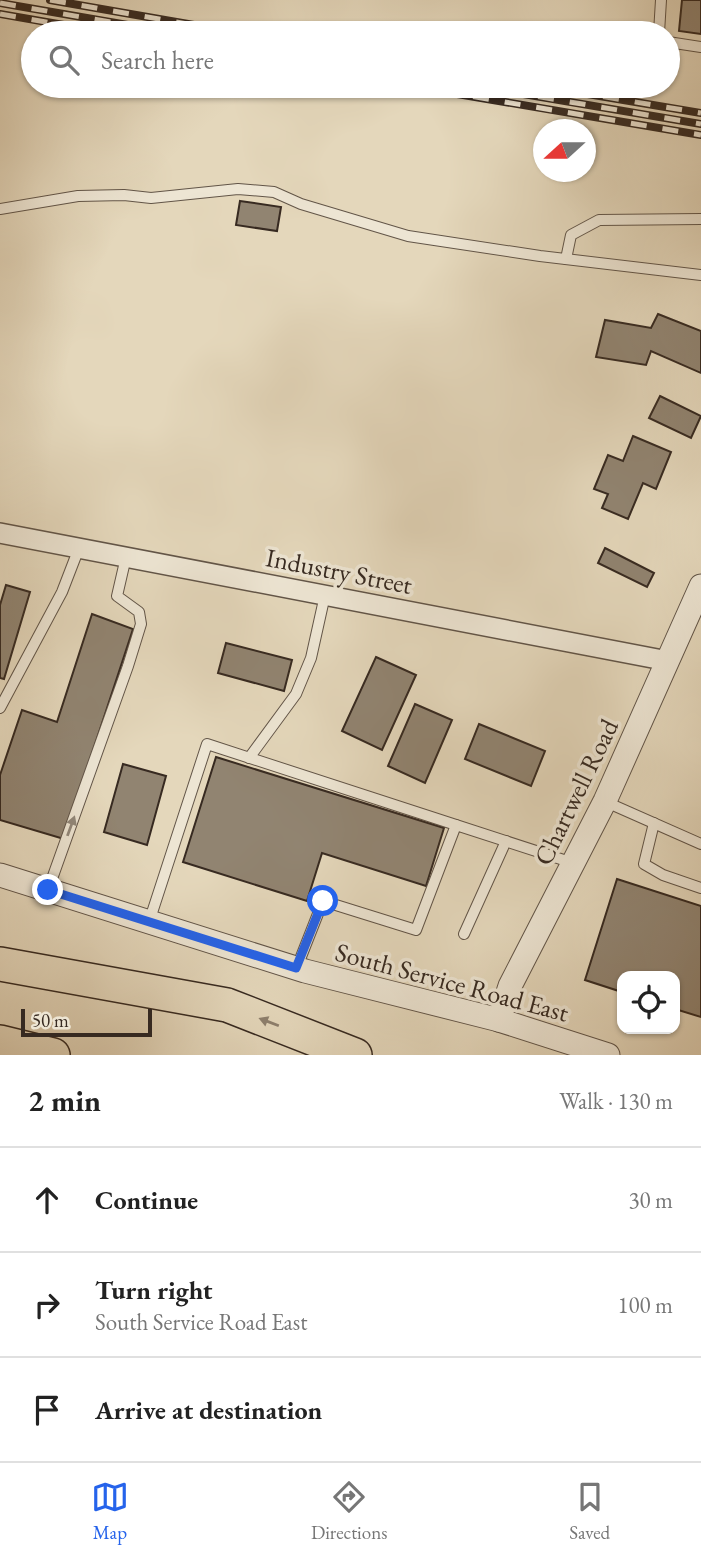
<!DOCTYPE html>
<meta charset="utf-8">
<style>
body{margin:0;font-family:"EB Garamond",serif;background:#f2f2f2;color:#222}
.controls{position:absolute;right:21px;bottom:21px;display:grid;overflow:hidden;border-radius:14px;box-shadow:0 2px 5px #0004}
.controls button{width:63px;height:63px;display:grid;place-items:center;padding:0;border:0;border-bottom:2px solid #e0e0e0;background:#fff;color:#222;font:35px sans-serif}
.compass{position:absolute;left:533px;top:119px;width:63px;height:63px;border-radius:50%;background:#fff;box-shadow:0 2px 5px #0004;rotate:249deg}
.scale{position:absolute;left:21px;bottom:18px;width:131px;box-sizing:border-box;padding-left:7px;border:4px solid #372a21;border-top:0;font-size:19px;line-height:24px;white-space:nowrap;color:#372a21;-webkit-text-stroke:5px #ede5d3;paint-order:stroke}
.stop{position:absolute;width:21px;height:21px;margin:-16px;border:5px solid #2563eb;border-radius:50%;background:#fff}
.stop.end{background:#2563eb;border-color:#fff;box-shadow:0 2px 7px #0008}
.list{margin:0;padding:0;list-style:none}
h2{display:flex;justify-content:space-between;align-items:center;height:91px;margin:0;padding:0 28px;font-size:30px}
h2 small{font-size:23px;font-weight:400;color:#767676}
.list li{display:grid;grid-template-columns:46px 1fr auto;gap:21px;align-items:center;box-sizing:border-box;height:105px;padding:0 28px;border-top:2px solid #e0e0e0}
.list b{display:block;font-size:26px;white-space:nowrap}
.list p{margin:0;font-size:23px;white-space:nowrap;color:#767676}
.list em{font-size:23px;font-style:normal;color:#767676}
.icon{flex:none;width:38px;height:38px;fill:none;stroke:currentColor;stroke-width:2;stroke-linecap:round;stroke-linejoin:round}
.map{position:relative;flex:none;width:701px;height:1055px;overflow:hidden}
.search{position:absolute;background:#fff;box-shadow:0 2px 5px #0004;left:21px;right:21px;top:21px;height:77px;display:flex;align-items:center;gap:18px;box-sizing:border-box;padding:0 24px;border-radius:38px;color:#767676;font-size:26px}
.sheet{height:406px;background:#fff}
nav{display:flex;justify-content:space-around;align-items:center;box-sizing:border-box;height:98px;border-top:2px solid #e0e0e0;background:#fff;font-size:19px;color:#767676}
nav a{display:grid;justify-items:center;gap:4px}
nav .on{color:#2563eb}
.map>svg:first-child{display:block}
.building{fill:#918471;stroke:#372a21;stroke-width:2}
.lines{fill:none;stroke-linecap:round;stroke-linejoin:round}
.service-casing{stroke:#625548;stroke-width:12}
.minor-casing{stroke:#625548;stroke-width:22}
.tertiary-casing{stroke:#625548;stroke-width:25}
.motorway-casing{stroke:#372a21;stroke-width:36}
.service{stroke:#ede5d3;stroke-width:10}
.minor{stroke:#ede5d3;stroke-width:19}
.tertiary{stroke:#ede5d3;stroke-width:23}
.motorway{stroke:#e4d7bb;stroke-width:33}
.rail-casing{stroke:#372a21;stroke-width:8}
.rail{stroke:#ede5d3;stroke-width:5;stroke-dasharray:16;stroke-linecap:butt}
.oneway{fill:#92887a}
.oneway2{fill:#8e806e}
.route{stroke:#2563eb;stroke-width:9}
.labels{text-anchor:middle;stroke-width:7;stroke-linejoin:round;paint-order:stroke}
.street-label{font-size:26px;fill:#372a21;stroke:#ede5d3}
</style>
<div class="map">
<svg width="701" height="1055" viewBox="0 0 701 1055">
<rect width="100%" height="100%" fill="#e4d7bb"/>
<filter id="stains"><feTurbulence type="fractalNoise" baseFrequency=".00286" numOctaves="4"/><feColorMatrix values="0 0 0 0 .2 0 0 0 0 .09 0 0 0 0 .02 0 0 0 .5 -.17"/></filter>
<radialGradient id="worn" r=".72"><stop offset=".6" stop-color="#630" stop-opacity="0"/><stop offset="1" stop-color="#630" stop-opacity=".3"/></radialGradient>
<g class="building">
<polygon points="682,0 701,0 701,34 679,31"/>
<polygon points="240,201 281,207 277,231 236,225"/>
<polygon points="658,314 701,331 701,373 651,351 646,365 596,357 605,320 651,328"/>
<polygon points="660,396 701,416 691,438 649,418"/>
<polygon points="633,436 671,452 656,489 643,483 628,519 602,508 608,494 594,489 608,455 623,461"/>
<polygon points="605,548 654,573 647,587 598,563"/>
<polygon points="6,585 30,592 4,679 0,678 0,605"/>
<polygon points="92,614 133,629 64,839 0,820 0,775 22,710 57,722"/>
<polygon points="226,643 292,660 284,691 218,673"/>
<polygon points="376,657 416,675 382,750 342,731"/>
<polygon points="415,704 452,720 425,783 388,766"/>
<polygon points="479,724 545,751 531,786 465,759"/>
<polygon points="216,757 444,828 426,886 322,853 307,901 183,862"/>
<polygon points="123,764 166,776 147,845 104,832"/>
<polygon points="617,879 701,906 701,1017 675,1009 675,976 622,976 622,992 585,980"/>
</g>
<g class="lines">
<defs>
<g id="service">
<polyline points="659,33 661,0"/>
<polyline points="668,42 701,47"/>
<polyline points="0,209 78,196 124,195 151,198 238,189 274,192 301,204 408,236 540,256 701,275"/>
<polyline points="566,259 571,235 599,220 701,219"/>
<polyline points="0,708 62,592 79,548"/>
<polyline points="249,758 296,694 311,658 325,595"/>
<polyline points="606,802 701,844"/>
<polyline points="654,823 644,864 663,875 701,888"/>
<polyline points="48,890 128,666 141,624 139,612 117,596 126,557"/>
<polyline points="149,922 207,744 456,825"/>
<polyline points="464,934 506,841"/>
<polyline points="297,967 323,901 416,930 456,825 573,863"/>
</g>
<polyline id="minor" points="0,533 668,661"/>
<g id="tertiary">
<polyline points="0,875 305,971 499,1020 608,1055"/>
<polyline points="499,1020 510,986 605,801 701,586"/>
</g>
<g id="motorway">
<polyline points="0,964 227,1005 355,1055"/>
<polyline points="0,1042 53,1055"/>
</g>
</defs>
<use href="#service" class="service-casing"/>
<use href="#minor" class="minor-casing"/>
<use href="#tertiary" class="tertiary-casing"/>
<use href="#motorway" class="motorway-casing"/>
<use href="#service" class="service"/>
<use href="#minor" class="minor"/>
<use href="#tertiary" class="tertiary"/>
<use href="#motorway" class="motorway"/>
<defs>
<g id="rail">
<polyline points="50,0 240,33"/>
<polyline points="0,3 174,33"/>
<polyline points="0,14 110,33"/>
<polyline points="410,86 701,135"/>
<polyline points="475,86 701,124"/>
<polyline points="540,86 701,113"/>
</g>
</defs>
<use href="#rail" class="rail-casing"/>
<use href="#rail" class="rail"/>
</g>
<defs><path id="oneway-solid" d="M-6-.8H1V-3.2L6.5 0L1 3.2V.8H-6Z" transform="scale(1.75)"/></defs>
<use class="oneway" href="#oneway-solid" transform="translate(71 826) rotate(-70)"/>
<use class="oneway2" href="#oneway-solid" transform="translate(269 1022) rotate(-159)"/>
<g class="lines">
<polyline class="route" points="48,890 296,968 323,901"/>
</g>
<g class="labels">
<g class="street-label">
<text transform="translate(339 571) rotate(11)" y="9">Industry Street</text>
<text transform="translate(576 792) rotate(-64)" y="9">Chartwell Road</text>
<text transform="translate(452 982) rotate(15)" y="9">South Service Road East</text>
</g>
</g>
<rect width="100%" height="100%" filter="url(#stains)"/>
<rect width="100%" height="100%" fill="url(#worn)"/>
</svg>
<div class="controls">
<button><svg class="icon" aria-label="locate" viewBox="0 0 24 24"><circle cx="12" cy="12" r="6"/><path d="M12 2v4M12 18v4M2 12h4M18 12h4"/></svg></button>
</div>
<svg class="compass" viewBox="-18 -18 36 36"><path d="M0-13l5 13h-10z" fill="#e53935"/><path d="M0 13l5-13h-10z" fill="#767676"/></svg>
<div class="scale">50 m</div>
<div class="stop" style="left:323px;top:901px"></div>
<div class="stop end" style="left:48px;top:890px"></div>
<div class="search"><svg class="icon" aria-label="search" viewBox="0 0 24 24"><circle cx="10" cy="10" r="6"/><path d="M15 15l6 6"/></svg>Search here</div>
</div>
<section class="sheet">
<h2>2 min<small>Walk · 130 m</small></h2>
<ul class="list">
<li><svg class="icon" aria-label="ahead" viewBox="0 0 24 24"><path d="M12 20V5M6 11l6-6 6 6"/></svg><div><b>Continue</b></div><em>30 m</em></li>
<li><svg class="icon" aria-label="right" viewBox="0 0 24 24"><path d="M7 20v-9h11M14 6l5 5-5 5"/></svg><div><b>Turn right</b><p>South Service Road East</p></div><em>100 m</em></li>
<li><svg class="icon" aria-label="arrive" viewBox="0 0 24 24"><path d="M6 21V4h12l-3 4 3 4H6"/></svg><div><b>Arrive at destination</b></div></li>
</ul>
</section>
<nav>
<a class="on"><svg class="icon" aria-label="map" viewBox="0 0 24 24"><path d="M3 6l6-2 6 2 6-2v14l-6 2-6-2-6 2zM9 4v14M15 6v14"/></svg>Map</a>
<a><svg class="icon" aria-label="directions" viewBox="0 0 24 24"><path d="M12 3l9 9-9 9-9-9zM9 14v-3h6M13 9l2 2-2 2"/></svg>Directions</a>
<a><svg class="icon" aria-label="saved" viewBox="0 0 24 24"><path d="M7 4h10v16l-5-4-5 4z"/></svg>Saved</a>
</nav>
